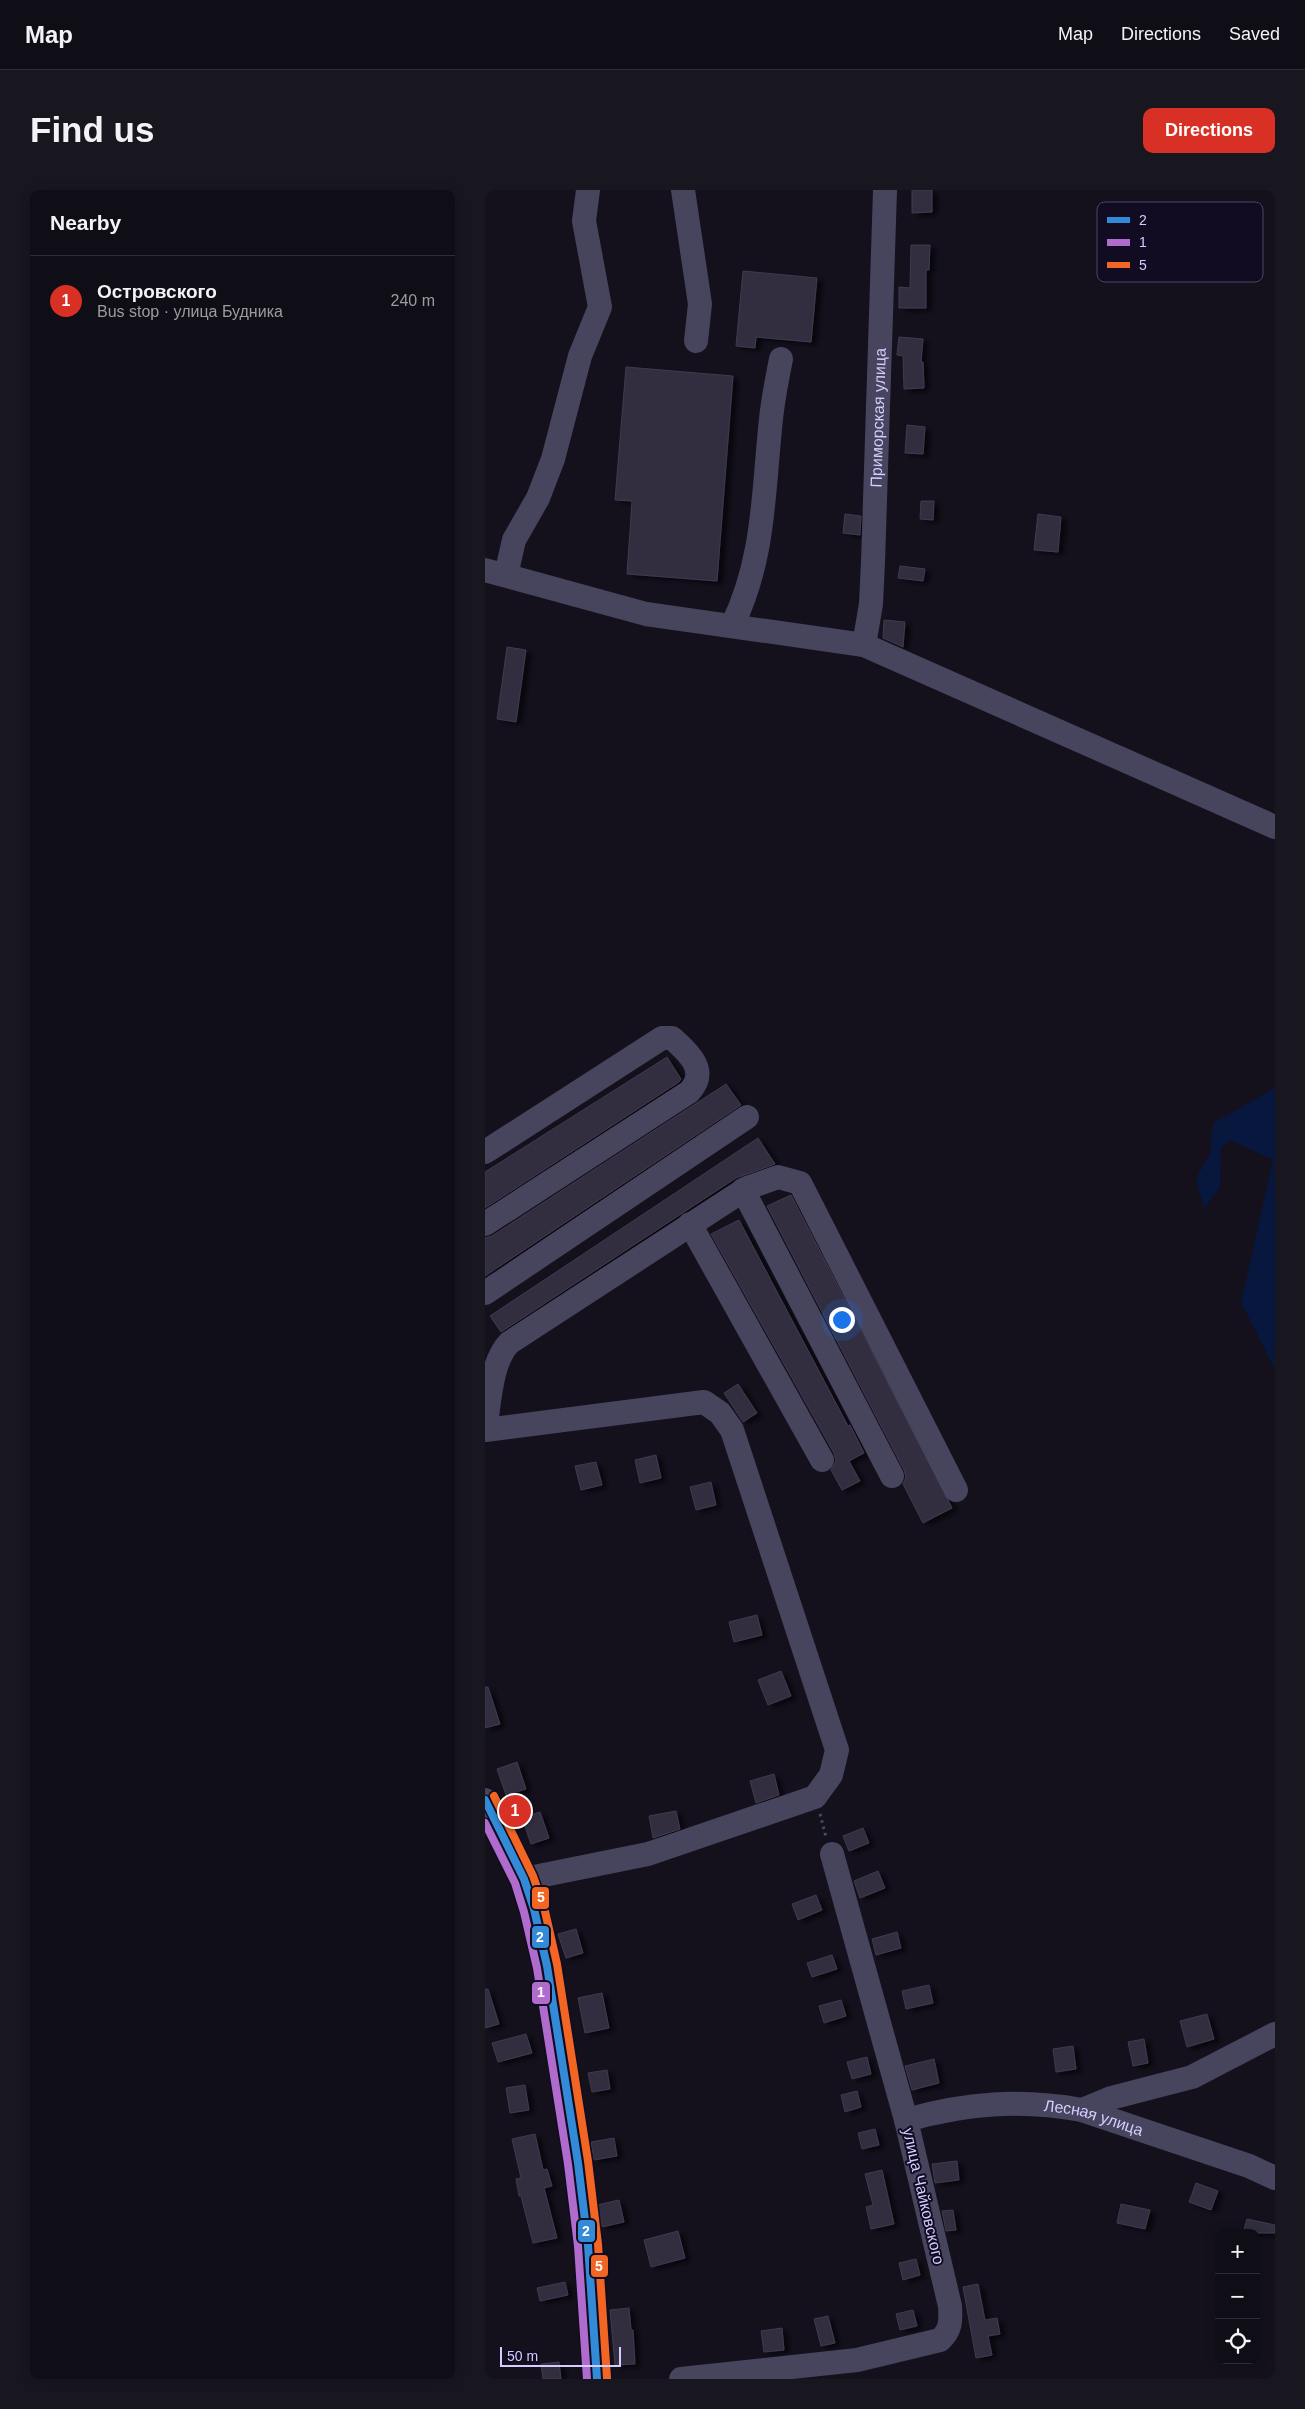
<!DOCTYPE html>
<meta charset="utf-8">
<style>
body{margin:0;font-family:Arial,sans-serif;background:#18161f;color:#f1f3f6}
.controls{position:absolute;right:15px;bottom:15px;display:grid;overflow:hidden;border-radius:10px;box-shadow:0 2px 12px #0003}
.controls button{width:45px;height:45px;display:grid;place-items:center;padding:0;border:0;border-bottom:1px solid #2f2d35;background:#0f0d16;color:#f1f3f6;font:25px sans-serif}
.scale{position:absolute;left:15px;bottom:12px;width:121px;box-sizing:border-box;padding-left:5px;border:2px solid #d5ccff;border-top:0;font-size:14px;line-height:18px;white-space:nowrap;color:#d5ccff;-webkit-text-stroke:4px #110c22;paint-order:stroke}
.you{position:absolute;left:356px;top:1129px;width:18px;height:18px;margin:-12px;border:4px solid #fff;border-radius:50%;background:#1a73e8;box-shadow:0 0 0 8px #1a73e833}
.badge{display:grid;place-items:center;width:32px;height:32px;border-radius:50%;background:#d93025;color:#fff;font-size:16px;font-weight:700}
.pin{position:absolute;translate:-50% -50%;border:2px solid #fff;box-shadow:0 1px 5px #0006}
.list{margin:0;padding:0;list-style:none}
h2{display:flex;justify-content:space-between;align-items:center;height:65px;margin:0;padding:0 20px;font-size:21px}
h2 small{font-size:16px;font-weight:400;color:#9b9ca1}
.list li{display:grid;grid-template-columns:32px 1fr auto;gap:15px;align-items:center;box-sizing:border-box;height:90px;padding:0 20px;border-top:1px solid #2f2d35}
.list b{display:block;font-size:19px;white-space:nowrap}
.list p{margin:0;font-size:16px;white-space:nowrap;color:#9b9ca1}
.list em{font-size:16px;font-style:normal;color:#9b9ca1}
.icon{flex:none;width:28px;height:28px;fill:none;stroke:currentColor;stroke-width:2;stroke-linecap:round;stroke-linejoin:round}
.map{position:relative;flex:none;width:790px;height:2189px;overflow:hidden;border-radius:10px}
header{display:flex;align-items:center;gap:30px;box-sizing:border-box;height:70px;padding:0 25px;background:#0f0d16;border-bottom:1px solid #2f2d35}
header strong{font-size:24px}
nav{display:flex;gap:28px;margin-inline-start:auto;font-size:18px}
.intro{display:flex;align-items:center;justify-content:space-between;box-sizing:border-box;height:120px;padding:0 30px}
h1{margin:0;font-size:35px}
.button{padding:12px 22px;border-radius:10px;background:#d93025;color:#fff;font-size:18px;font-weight:700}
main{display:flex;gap:30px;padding:0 30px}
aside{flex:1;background:#0f0d16;border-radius:10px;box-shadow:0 2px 12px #0003}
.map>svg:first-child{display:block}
.water{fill:#07173d}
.building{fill:#322e3f;stroke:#403a51;filter:url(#shadow)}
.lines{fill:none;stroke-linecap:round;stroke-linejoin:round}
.path{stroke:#424f5e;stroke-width:3;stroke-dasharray:2.5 4;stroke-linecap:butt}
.minor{stroke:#47445e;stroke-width:24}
.bus-1-casing{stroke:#110c22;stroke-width:11}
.bus-2-casing{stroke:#110c22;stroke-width:11}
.bus-3-casing{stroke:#110c22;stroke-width:11}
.bus-1{stroke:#338bd7;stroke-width:8}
.bus-2{stroke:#b06ccc;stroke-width:8}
.bus-3{stroke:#f26522;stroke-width:8}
.labels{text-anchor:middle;stroke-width:4;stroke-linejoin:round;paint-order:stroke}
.street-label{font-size:16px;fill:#d5ccff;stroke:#110c22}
.key{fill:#110c22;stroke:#4c4664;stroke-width:1}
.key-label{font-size:14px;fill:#d5ccff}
.line-badge{stroke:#110c22;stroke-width:2}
.badge-label{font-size:14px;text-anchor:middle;font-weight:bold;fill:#fff}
</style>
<header>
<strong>Map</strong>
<nav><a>Map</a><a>Directions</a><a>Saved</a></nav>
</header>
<div class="intro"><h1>Find us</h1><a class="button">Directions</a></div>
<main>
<aside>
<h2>Nearby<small></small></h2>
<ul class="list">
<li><span class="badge">1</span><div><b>Островского</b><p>Bus stop · улица Будника</p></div><em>240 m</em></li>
</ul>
</aside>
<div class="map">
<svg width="790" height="2189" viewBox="0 0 790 2189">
<defs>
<filter id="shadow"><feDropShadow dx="5.5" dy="3" stdDeviation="2.5" flood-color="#0009"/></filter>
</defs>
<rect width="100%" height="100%" fill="#14111d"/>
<polygon class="water" points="790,898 790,1179 756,1113 788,970 745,950 736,957 735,998 719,1018 711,988 725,964 728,933"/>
<g class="building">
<polygon points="427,0 447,0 447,22 427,23"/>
<polygon points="426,55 445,55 444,80 441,80 441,118 414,118 414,97 425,98"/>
<polygon points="258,81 332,88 326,152 271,147 270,158 251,156"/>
<polygon points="414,147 438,149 436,172 438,172 439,198 419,199 418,166 412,165"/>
<polygon points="141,177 248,186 232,391 142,384 147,311 130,310"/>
<polygon points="422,235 440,237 438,264 420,263"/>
<polygon points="436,311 449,311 448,330 435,329"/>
<polygon points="360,324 376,326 375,345 358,343"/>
<polygon points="553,324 576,327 573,362 549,360"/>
<polygon points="415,376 440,379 438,391 413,388"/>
<polygon points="399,430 420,432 418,457 398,448"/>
<polygon points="22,457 41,460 31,532 12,529"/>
<polygon points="182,867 196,889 194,892 0,1018 0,982"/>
<polygon points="241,894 256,915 0,1086 0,1048 7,1046"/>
<polygon points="273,948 290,974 251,988 16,1142 5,1126"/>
<polygon points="306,1005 467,1318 438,1333 418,1294 421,1287 419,1280 282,1016"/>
<polygon points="254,1030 363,1236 365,1235 379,1263 364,1271 375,1291 357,1300 346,1280 351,1271 349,1263 226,1044"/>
<polygon points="253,1194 272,1223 258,1232 239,1203"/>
<polygon points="171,1265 176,1288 155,1293 150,1270"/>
<polygon points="111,1272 117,1295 96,1300 90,1276"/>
<polygon points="226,1292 231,1315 211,1320 205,1297"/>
<polygon points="272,1425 277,1445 249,1452 244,1432"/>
<polygon points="296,1481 306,1506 283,1515 273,1490"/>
<polygon points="0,1497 3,1497 15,1534 0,1538"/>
<polygon points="32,1572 41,1599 21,1605 12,1579"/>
<polygon points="289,1584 294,1605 271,1613 265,1591"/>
<polygon points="191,1621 195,1639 168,1648 164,1626"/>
<polygon points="55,1622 64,1648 46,1654 37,1628"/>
<polygon points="378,1638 384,1653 364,1661 358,1646"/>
<polygon points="393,1681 400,1698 375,1708 369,1691"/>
<polygon points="331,1705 337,1720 313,1730 307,1714"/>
<polygon points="91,1739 98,1763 81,1768 73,1744"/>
<polygon points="412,1742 416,1758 391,1765 387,1749"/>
<polygon points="347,1765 352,1779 327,1787 322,1773"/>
<polygon points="444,1795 448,1813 421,1819 417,1801"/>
<polygon points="0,1799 3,1799 14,1834 0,1838"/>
<polygon points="117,1803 124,1838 100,1843 93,1808"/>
<polygon points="356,1810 361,1826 339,1833 334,1816"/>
<polygon points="722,1824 729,1849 702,1857 695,1831"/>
<polygon points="41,1844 47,1863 13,1872 7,1853"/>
<polygon points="659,1849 663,1873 648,1876 643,1852"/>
<polygon points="588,1856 591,1879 571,1882 568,1859"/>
<polygon points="382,1867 386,1884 367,1889 362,1872"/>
<polygon points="449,1869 454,1893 427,1900 420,1876"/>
<polygon points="122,1880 125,1899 107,1902 103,1883"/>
<polygon points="40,1895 44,1920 25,1923 21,1898"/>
<polygon points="372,1901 376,1917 360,1922 356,1905"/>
<polygon points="390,1939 394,1955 377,1959 373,1943"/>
<polygon points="50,1944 58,1980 62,1979 67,1996 59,1998 72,2048 48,2053 36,2006 34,2006 31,1989 36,1988 27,1949"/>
<polygon points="129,1948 132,1966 109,1970 106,1952"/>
<polygon points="472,1971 474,1990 450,1993 447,1974"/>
<polygon points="397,1980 409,2034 386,2039 381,2017 388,2015 380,1984"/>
<polygon points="711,1993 733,2001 726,2020 704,2012"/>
<polygon points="134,2010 139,2032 117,2037 112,2015"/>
<polygon points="636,2014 665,2020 660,2039 632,2033"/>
<polygon points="468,2020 471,2040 461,2041 457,2021"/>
<polygon points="762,2029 790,2035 790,2043 758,2043"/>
<polygon points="193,2041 200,2068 166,2077 159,2050"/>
<polygon points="431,2069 435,2085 418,2090 414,2073"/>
<polygon points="80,2092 83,2105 55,2111 52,2098"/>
<polygon points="493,2094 500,2130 512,2128 515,2144 503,2146 507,2165 491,2168 478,2097"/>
<polygon points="144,2118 146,2140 148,2140 150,2174 130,2175 125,2120"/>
<polygon points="428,2120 432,2136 415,2140 411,2124"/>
<polygon points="343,2126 350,2153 336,2156 329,2129"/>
<polygon points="297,2138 299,2160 279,2162 276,2141"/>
<polygon points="74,2172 76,2189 58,2189 56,2174"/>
</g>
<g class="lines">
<polyline class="path" points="335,1624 341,1647"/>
<g class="minor">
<polyline points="198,0 215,114 211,151"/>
<polyline points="0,380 161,424 379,455 790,637"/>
<polyline points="21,385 29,350 53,308 68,269 95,166 115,117 99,31 103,0"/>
<path d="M247,436C280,368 278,303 286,229C288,209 292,189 296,169"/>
<path id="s1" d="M379,455L386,414L388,372L400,0"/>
<path d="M0,962L177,848H187C204,863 224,881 204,902L0,1034"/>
<polyline points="258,1000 407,1286"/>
<polyline points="205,1034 337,1270"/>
<polyline points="0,1103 262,927"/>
<polyline points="0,1240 219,1212 235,1223 247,1240 352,1560 346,1585 330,1607 163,1664 39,1689"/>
<path d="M0,1240C5,1212 5,1174 24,1153L262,998L293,987L315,993L471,1300"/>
<polyline points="0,1610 39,1689 49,1719 62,1776 93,1973 103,2055 112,2189"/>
<polyline points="597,1920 626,1908 707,1887 790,1844"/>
<path id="s2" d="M421,1930C482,1913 534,1909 597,1920L764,1976L790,1988"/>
<path d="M196,2189L372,2170L455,2150C466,2140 466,2131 465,2116L421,1930L347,1664"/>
</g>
<defs>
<polyline id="bus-1" points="0,1610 39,1689 49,1719 62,1776 93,1973 103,2055 112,2189"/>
<polyline id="bus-2" points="0,1633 30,1693 39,1722 52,1778 83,1974 93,2056 102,2189"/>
<polyline id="bus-3" points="9,1606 48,1686 59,1717 72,1774 103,1971 113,2054 122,2188"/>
</defs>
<use href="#bus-1" class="bus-1-casing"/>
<use href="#bus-2" class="bus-2-casing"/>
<use href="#bus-3" class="bus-3-casing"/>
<use href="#bus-1" class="bus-1"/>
<use href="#bus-2" class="bus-2"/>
<use href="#bus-3" class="bus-3"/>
</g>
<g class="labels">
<g class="street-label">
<text dy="6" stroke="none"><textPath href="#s1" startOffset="228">Приморская улица</textPath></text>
<text dy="6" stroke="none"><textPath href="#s2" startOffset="191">Лесная улица</textPath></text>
<text transform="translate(439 2006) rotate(77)" y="6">улица Чайковского</text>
</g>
</g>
<rect x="612" y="12" width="166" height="80" rx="8" class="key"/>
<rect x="622" y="27" width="23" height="6" fill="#338bd7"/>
<rect x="622" y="49" width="23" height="7" fill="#b06ccc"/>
<rect x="622" y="72" width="23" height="6" fill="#f26522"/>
<g class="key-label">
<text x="654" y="35">2</text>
<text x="654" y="57">1</text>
<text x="654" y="80">5</text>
</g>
<g class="line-badge">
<rect x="46" y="1696" width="19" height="24" rx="5" fill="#f26522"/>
<rect x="46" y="1735" width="19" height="24" rx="5" fill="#338bd7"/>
<rect x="46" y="1791" width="20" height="24" rx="5" fill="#b06ccc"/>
<rect x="92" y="2029" width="19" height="24" rx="5" fill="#338bd7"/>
<rect x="105" y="2064" width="19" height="24" rx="5" fill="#f26522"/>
</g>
<g class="badge-label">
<text x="56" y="1712">5</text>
<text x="55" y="1752">2</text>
<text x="56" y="1807">1</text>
<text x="101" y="2046">2</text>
<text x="114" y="2081">5</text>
</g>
</svg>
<div class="controls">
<button>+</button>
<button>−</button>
<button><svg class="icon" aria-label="locate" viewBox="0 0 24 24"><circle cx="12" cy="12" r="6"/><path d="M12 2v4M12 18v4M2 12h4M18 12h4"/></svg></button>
</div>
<div class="scale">50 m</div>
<div class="you"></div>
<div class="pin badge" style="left:30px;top:1621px">1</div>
</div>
</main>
